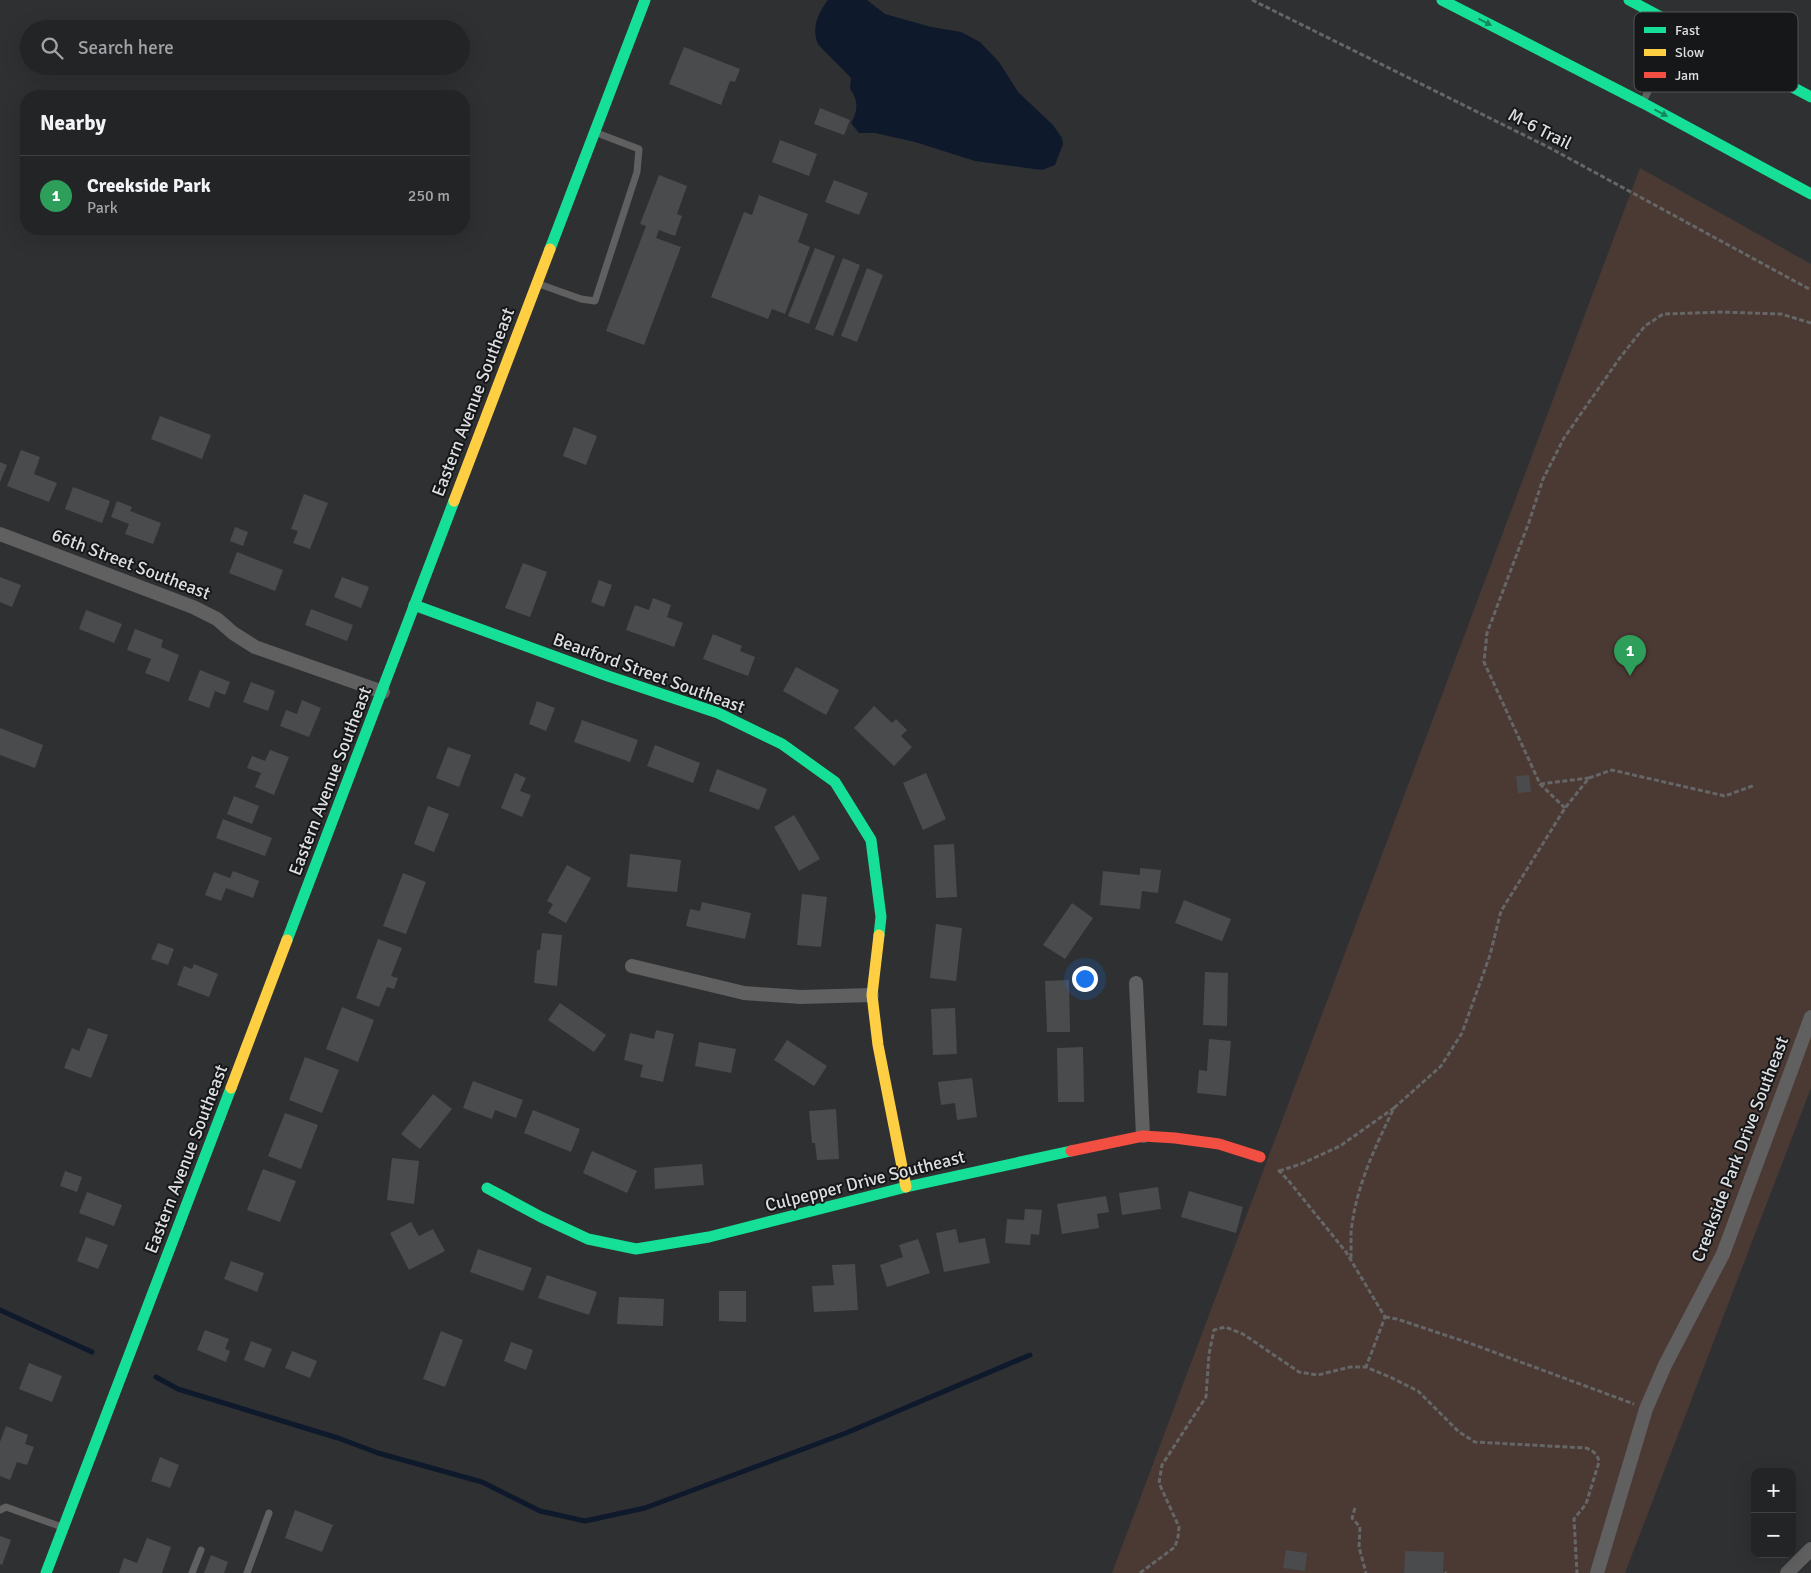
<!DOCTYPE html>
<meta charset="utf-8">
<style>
body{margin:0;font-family:Signika,sans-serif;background:#2e3032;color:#f1f3f6}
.controls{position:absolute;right:15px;bottom:15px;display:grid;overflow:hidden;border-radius:10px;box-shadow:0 5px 20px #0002}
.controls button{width:45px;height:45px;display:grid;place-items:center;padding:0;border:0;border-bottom:1px solid #3f4143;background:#222426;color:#f1f3f6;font:25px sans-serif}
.you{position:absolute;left:1084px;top:978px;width:18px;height:18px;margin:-12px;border:4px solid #fff;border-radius:50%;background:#1a73e8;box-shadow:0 0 0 8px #1a73e833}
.badge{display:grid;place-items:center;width:32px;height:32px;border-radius:50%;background:#ea580c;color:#fff;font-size:16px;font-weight:700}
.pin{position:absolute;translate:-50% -41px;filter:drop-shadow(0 1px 2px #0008)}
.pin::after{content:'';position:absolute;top:26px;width:18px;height:15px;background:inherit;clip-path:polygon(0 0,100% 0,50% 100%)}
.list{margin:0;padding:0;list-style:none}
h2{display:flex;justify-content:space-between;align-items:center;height:65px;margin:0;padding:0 20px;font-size:21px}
h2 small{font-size:16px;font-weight:400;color:#a2a4a7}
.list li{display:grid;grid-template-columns:32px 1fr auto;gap:15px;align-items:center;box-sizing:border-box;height:80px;padding:0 20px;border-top:1px solid #3f4143}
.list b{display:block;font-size:19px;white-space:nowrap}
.list p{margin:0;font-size:16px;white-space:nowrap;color:#a2a4a7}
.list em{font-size:16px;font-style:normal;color:#a2a4a7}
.icon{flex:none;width:28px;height:28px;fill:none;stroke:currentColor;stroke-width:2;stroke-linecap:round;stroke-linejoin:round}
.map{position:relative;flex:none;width:1811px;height:1573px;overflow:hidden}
.search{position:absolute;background:#222426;box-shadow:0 5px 20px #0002;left:20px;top:20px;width:450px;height:55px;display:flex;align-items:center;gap:12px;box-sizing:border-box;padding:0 18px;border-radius:28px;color:#a2a4a7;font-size:19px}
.panel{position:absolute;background:#222426;box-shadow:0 5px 20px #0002;left:20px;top:90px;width:450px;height:145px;border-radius:20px}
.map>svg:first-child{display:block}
.green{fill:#4b3934}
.water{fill:#0f192c}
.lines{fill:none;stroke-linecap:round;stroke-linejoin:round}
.stream{stroke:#0f192c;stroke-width:5}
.building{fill:#4a4b4c}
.path{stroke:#656666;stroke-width:3;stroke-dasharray:5 2.5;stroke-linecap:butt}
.lane{stroke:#606060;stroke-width:7}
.street{stroke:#606060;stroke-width:14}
.fast{stroke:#16e098;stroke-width:11}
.slow{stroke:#ffcf43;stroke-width:11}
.jam{stroke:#f24e42;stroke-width:11}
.oneway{fill:#16865f}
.labels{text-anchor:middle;stroke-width:4;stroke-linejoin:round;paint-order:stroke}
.street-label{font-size:18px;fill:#dcdee0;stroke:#161719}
.key{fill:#161719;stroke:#515355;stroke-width:1}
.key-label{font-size:14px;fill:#dcdee0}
</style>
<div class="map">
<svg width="1811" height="1573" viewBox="0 0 1811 1573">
<rect width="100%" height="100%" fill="#2e3032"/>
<polygon class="green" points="1640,168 1811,264 1811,1088 1625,1573 1112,1573"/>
<path class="water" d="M828,0H867L885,14L931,27L961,32L980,42L999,62L1018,92L1053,125L1062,138L1063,144L1055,165L1042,170L975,161L915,142L875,133H859L851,123C858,110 859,101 850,89L851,78C846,72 820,47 818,44C811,28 818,13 828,0Z"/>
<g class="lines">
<g class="stream">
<polyline points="0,1310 92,1352"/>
<polyline points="156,1377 178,1389 338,1438 378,1453 482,1482 540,1511 585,1521 645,1508 846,1433 1030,1355"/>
</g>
</g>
<g class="building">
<polygon points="684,47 740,69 735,82 730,81 721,105 669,84"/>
<polygon points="820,108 850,120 844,135 814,124"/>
<polygon points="780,140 817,154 809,176 772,162"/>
<polygon points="659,175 687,186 677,214 682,216 675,236 659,230 656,238 681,247 644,345 606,331 646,226 640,224"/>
<polygon points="834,180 868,193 859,215 825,202"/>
<polygon points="759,195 808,214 798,242 810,247 785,314 772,309 768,319 711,297 744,212 752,215"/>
<polygon points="815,248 835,256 809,324 788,316"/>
<polygon points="843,258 860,265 833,336 815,329"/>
<polygon points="867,268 883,275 857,342 841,336"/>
<polygon points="160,416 211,435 202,459 151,439"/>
<polygon points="574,427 597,436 586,465 563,456"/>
<polygon points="21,450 40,457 34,474 57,483 49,502 7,486"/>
<polygon points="0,462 7,465 0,482"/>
<polygon points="73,487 110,501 102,523 65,509"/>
<polygon points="304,494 328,503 310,549 293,543 298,531 291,529"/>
<polygon points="117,501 132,507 130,511 161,523 153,544 125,534 129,524 111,517"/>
<polygon points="235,527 248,532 243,546 230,541"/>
<polygon points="237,552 283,570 275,591 229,573"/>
<polygon points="523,563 547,572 530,617 505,608"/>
<polygon points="0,577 21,585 12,607 0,602"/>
<polygon points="342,577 369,587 361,608 334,597"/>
<polygon points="599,580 612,585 604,607 591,602"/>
<polygon points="653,598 671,605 667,617 683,623 674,647 626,630 635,605 649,610"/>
<polygon points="311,609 353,625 347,641 305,625"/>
<polygon points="86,610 122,624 114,643 79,629"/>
<polygon points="135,629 163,640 161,647 179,655 169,682 145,673 151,659 127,650"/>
<polygon points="713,634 742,646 740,651 755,657 748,676 703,659"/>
<polygon points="796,667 839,690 826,715 783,691"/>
<polygon points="200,670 230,682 225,695 215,691 209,708 188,700"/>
<polygon points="251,682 275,691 268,711 243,702"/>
<polygon points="302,700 321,708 309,737 280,726 286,710 297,714"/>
<polygon points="537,701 555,708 546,731 529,724"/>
<polygon points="874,706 892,723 896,719 907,730 901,736 912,747 894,766 854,728"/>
<polygon points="582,720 638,740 630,762 574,742"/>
<polygon points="0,728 43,745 35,768 0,755"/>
<polygon points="655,745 700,763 693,783 647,766"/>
<polygon points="448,747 471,755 459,787 436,778"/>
<polygon points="270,750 289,757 274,795 255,787 261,773 247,768 252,756 265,761"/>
<polygon points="717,769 767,789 759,810 709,791"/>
<polygon points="515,773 526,778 520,791 531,795 522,817 501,808"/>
<polygon points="926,773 946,819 923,830 903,783"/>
<polygon points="1529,775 1531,792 1518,793 1516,776"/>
<polygon points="234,796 259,806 252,824 227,814"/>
<polygon points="428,806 449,814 434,852 414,844"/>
<polygon points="794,815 820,859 799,871 774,827"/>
<polygon points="223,819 272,838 265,856 216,838"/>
<polygon points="954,844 957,897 936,898 934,845"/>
<polygon points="630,854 681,860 677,892 627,887"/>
<polygon points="567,865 591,878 566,923 548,913 553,904 547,901"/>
<polygon points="1140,868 1161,870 1158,893 1142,891 1140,909 1100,905 1103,871 1140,875"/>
<polygon points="233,871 259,881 253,898 226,888 221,901 205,895 214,872 230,878"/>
<polygon points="403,873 426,882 406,934 383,926"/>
<polygon points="802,894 827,897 821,947 797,945"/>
<polygon points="1184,900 1231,919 1222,941 1175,923"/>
<polygon points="702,902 751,913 745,939 686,926 690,909 700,911"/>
<polygon points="1072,903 1093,918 1065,959 1043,945"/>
<polygon points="936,924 962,928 956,981 930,978"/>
<polygon points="542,933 562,935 557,986 534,983 537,950 540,950"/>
<polygon points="378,939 402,948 391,976 398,978 394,989 387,987 379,1007 356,998"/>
<polygon points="158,943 174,949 168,965 151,959"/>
<polygon points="194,964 218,974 209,997 177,985 184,966 192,969"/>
<polygon points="1205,972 1228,973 1227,1026 1203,1025"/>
<polygon points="1069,980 1070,1032 1047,1032 1045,981"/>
<polygon points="560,1003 606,1035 594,1052 548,1020"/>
<polygon points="342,1007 374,1020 358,1062 326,1049"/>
<polygon points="955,1008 957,1054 933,1055 931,1009"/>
<polygon points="88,1028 108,1035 91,1078 64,1068 72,1048 79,1051"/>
<polygon points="656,1030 674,1034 663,1082 640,1077 643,1065 624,1060 630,1033 654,1039"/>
<polygon points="1209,1039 1231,1041 1226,1096 1197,1093 1199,1070 1207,1071"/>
<polygon points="787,1040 827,1066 814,1086 774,1060"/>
<polygon points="699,1042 736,1049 731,1073 695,1066"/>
<polygon points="1083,1047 1084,1102 1058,1102 1057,1048"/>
<polygon points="305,1057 339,1070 322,1113 289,1100"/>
<polygon points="972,1078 977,1117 957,1120 955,1103 941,1105 938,1082"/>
<polygon points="473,1081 523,1100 516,1118 495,1110 492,1119 463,1108"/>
<polygon points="433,1094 452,1109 420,1149 401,1134"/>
<polygon points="836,1109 839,1159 817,1160 815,1143 812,1143 809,1111"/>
<polygon points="533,1110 580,1129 571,1152 524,1133"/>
<polygon points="285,1113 318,1125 301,1169 268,1156"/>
<polygon points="592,1151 637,1171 627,1193 583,1173"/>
<polygon points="392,1158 419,1161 414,1204 387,1200"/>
<polygon points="702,1164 704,1185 655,1189 654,1168"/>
<polygon points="263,1169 296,1181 280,1222 247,1210"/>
<polygon points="65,1171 82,1177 77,1192 60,1186"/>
<polygon points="1158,1187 1161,1209 1122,1215 1119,1193"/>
<polygon points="1189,1191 1243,1207 1236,1233 1181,1217"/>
<polygon points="87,1192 122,1205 114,1226 79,1213"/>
<polygon points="1106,1196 1109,1212 1097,1214 1099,1228 1062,1234 1057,1204"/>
<polygon points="1025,1209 1042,1210 1039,1235 1031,1234 1030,1245 1005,1243 1007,1219 1024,1220"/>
<polygon points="411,1222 419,1236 433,1229 445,1251 409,1270 390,1233"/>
<polygon points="956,1229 959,1243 985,1238 990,1263 944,1272 936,1233"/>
<polygon points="86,1237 108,1245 98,1269 77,1261"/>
<polygon points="918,1239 930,1273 887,1287 880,1265 903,1257 899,1245"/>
<polygon points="478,1249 532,1268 523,1291 470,1272"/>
<polygon points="231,1261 264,1273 257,1292 224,1279"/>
<polygon points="855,1264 858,1310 814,1312 812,1286 834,1285 832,1265"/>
<polygon points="547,1275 597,1292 589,1315 538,1298"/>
<polygon points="719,1291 746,1291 746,1322 719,1321"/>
<polygon points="619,1297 664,1299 663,1326 617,1324"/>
<polygon points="205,1330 229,1339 225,1349 230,1351 226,1362 197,1350"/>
<polygon points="441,1331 463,1340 445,1387 423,1379"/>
<polygon points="251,1341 272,1349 264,1368 244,1360"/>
<polygon points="511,1342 533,1350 526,1370 504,1361"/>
<polygon points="292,1351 317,1361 310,1378 285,1368"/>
<polygon points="29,1363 62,1376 52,1402 19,1389"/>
<polygon points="6,1426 28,1435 25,1444 34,1447 27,1465 17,1462 10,1480 0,1476 0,1442"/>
<polygon points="160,1457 179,1465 170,1488 151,1481"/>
<polygon points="295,1510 333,1525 322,1552 285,1538"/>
<polygon points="0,1536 11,1540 2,1565 0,1564"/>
<polygon points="147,1538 171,1547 162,1573 119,1573 124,1558 137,1563"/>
<polygon points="1286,1550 1307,1553 1305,1571 1283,1568"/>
<polygon points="1405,1551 1444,1552 1443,1573 1404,1573"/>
<polygon points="211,1555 228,1562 224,1573 204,1573"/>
</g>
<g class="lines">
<g class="path">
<polyline points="1252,0 1550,148 1811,290"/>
<polyline points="1540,784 1589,778"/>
<polyline points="1565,808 1540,784 1484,662 1487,633 1529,522 1543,479 1564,438 1619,359 1645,326 1663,314 1721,312 1781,314 1811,323"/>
<polyline points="1394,1108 1441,1066 1462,1033 1490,955 1501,911 1565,808 1589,778 1612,770 1725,796 1755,785"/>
<polyline points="1278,1170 1288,1180 1346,1252 1385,1317 1366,1367"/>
<path d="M1279,1171L1301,1164L1340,1146L1394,1108C1375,1147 1355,1189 1351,1233C1351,1242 1351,1252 1351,1261"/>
<polyline points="1385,1317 1397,1319 1472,1344 1634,1404"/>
<polyline points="1355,1508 1352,1518 1360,1527 1359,1547 1366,1573"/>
<polyline points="1445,1572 1446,1573"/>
<path d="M1140,1573L1175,1547L1178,1537L1179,1527L1159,1483L1162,1465L1206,1397L1209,1354L1214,1330L1225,1327L1243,1334L1299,1372L1318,1375L1350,1367H1366L1392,1378L1418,1391L1459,1432L1475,1442L1586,1448C1593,1451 1598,1454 1599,1462L1586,1504L1574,1519L1577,1573"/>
</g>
<g class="lane">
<polyline points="1644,100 1676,31"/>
<polyline points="539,284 581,299 595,301 637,172 639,149 597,133"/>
<polyline points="0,1510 6,1507 62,1527"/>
<polyline points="192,1573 201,1550"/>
<polyline points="247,1573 269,1513"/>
</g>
<g class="street">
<polyline points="0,534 193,607 217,619 233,633 255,647 383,692"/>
<polyline points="632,966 744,993 801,997 872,995"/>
<polyline points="1136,983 1143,1136"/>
<polyline points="1597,1573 1646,1409 1665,1365 1723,1254 1811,1017"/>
<polyline points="1787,1573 1811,1549"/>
</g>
<g class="fast">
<polyline points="1442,0 1643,103 1811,194"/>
<polyline points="1629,0 1811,97"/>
<polyline points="550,249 645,0"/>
<polyline points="414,605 608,676 718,713 782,744 835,782 871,840 881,917 879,935"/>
<polyline points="287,940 454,501"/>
<polyline points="487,1188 541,1217 588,1239 636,1249 709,1237 906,1187 1071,1151"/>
<polyline points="46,1573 231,1088"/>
</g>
<g class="slow">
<polyline points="454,501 550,249"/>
<polyline points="879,935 872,995 878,1045 906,1187"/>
<polyline points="231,1088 287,940"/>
</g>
<polyline class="jam" points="1071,1151 1143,1136 1175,1138 1219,1144 1260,1157"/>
</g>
<defs><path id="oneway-solid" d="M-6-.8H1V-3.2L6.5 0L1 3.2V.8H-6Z" transform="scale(1.25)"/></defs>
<g class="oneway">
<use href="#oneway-solid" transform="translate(1485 22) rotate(27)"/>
<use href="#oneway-solid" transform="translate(1661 113) rotate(28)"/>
</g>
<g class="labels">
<g class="street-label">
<text transform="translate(1540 129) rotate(27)" y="6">M-6 Trail</text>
<text transform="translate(473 402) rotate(-69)" y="6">Eastern Avenue Southeast</text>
<text transform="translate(131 564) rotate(21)" y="6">66th Street Southeast</text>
<text transform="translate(649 673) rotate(20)" y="6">Beauford Street Southeast</text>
<text transform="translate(330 781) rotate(-69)" y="6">Eastern Avenue Southeast</text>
<text transform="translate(1740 1149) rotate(-69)" y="6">Creekside Park Drive Southeast</text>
<text transform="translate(186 1159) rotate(-69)" y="6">Eastern Avenue Southeast</text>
<text transform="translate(865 1181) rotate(-14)" y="6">Culpepper Drive Southeast</text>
</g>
</g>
<rect x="1634" y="12" width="164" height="80" rx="8" class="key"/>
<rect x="1644" y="27" width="22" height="6" fill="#16e098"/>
<rect x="1644" y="49" width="22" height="7" fill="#ffcf43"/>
<rect x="1644" y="72" width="22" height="6" fill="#f24e42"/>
<g class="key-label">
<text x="1675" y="35">Fast</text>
<text x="1675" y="57">Slow</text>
<text x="1675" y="80">Jam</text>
</g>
</svg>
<div class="controls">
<button>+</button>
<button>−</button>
</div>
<div class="you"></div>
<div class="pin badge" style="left:1630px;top:676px;background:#2e9e5b">1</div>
<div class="search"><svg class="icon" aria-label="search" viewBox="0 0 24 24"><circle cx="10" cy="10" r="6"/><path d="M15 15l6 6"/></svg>Search here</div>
<section class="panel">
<h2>Nearby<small></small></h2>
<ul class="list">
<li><span class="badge" style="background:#2e9e5b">1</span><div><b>Creekside Park</b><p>Park</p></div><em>250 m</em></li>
</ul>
</section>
</div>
